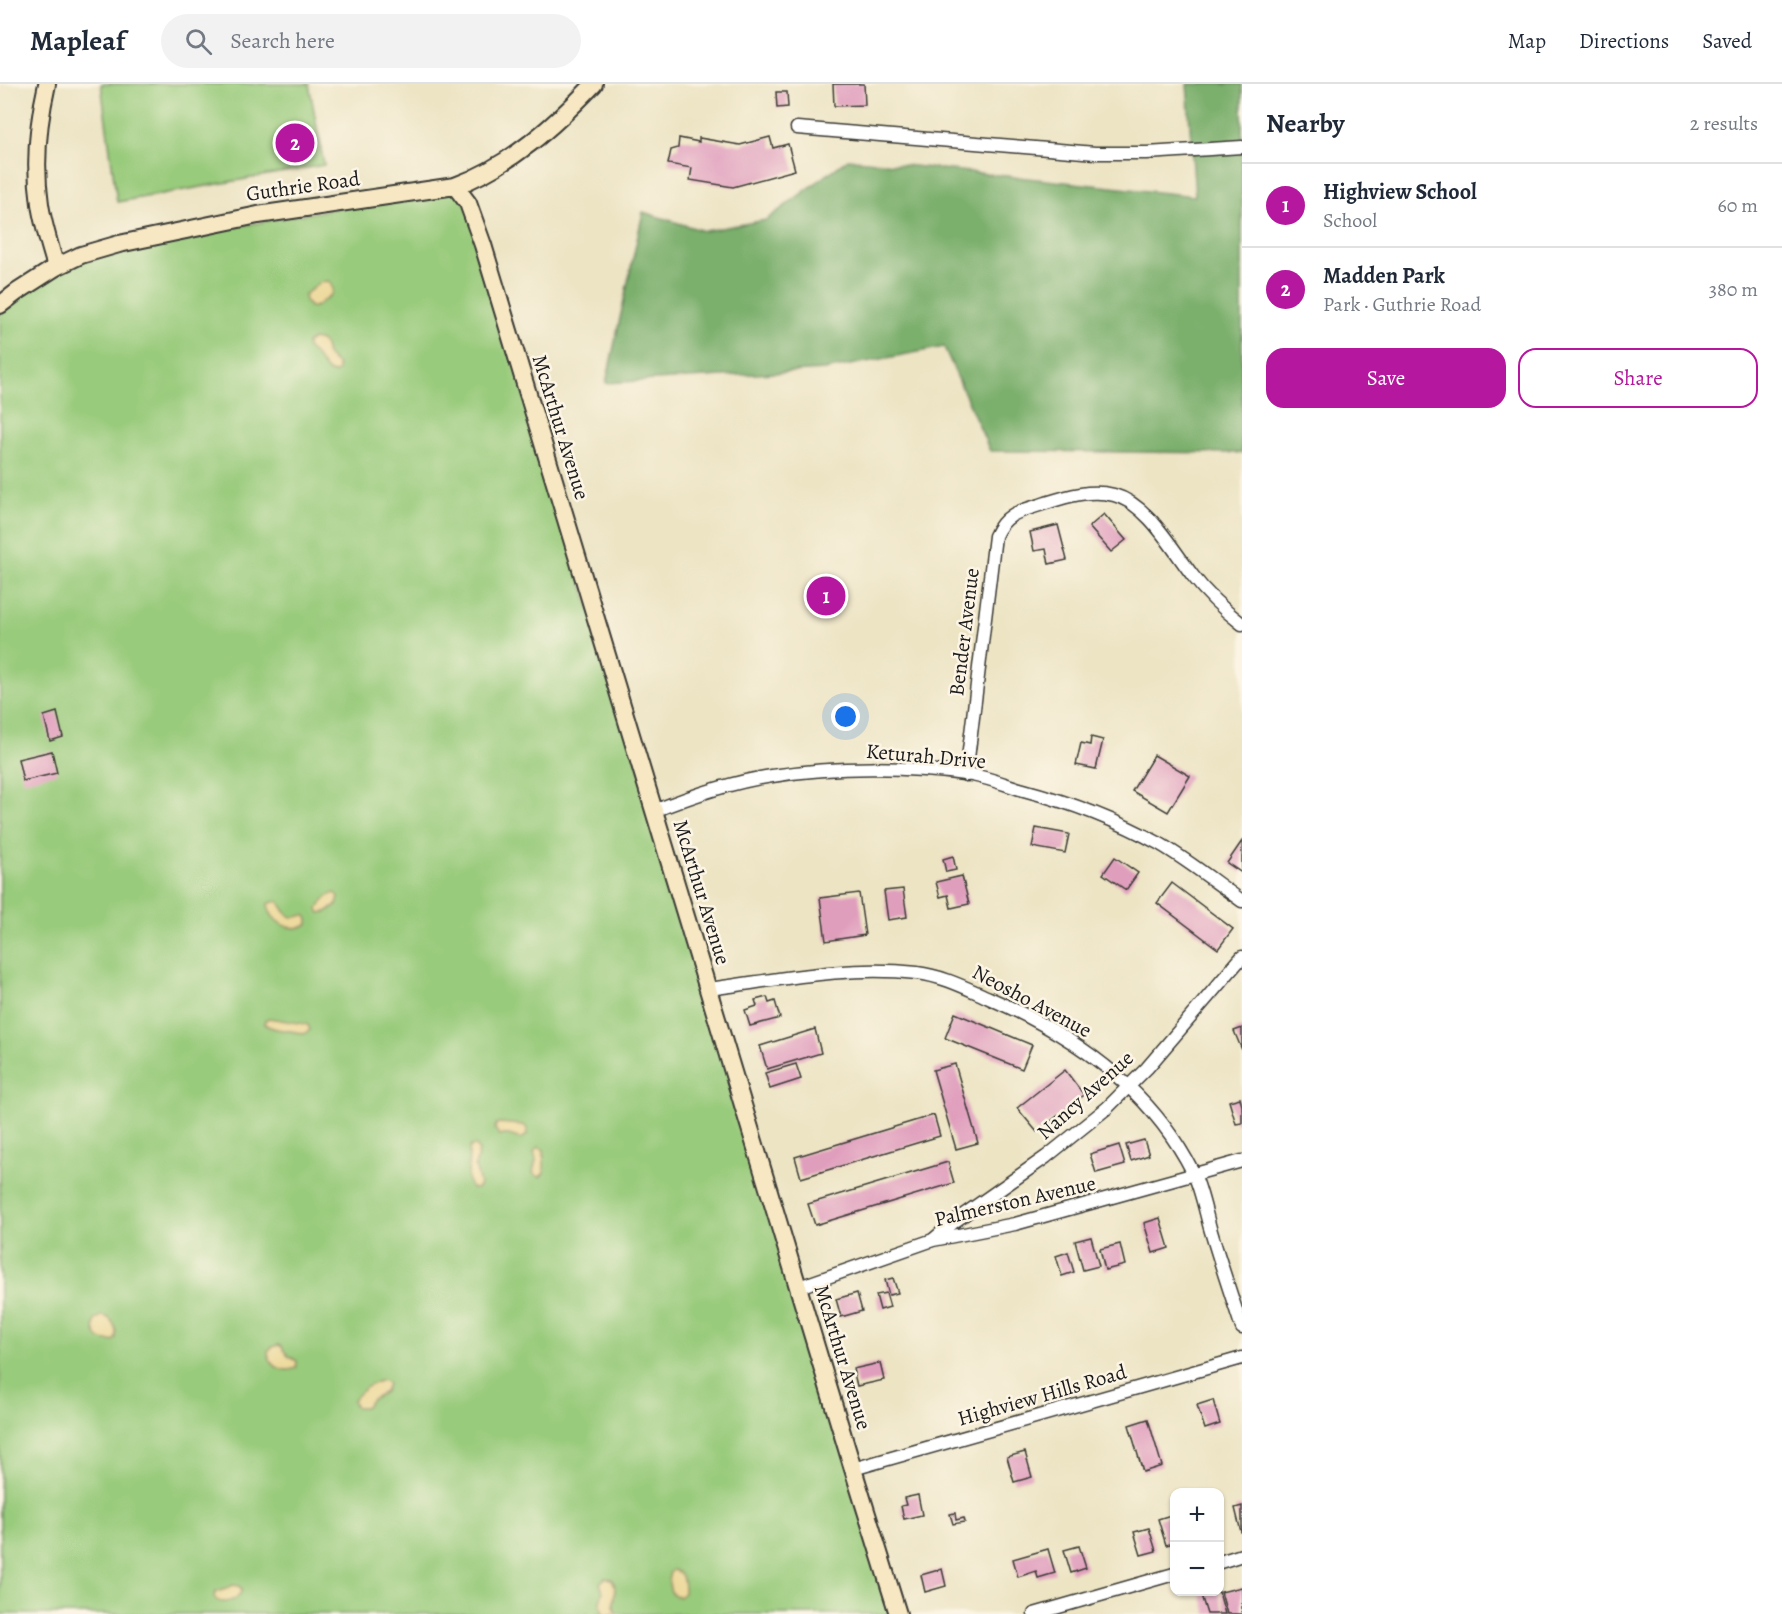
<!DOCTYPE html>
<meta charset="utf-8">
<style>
body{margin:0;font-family:Alegreya,serif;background:#f2f2f3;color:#1f2937}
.controls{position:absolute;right:18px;bottom:18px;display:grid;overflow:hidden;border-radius:12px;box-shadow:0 2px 4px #0004}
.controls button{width:54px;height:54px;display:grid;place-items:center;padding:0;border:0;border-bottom:2px solid #e0e1e3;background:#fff;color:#1f2937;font:30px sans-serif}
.you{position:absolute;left:846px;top:633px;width:21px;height:21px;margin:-15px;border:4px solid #fff;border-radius:50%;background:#1a73e8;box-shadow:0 0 0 9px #1a73e833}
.badge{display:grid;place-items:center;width:39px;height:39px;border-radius:50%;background:#b5179e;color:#fff;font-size:20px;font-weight:700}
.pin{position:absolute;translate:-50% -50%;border:3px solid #fff;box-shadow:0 2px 6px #0006}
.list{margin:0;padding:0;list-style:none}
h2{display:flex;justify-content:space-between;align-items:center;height:78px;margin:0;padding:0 24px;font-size:26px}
h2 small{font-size:20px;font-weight:400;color:#747a83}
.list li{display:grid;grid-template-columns:39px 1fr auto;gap:18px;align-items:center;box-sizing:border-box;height:84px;padding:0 24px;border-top:2px solid #e0e1e3}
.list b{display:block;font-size:22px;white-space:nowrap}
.list p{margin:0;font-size:20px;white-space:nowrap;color:#747a83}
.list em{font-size:20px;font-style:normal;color:#747a83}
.actions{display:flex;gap:12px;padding:18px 24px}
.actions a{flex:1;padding:14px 0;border:2px solid #b5179e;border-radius:18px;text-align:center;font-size:21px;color:#b5179e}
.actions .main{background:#b5179e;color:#fff}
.icon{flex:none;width:33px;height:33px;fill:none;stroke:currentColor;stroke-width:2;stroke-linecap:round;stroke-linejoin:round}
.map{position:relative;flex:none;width:1242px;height:1530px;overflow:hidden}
header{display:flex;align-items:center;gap:36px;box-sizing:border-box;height:84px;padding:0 30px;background:#fff;border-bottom:2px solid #e0e1e3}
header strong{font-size:28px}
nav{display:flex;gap:33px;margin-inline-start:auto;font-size:21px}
.search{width:420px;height:54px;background:#f2f2f3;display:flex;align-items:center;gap:15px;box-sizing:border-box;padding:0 21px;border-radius:33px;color:#747a83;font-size:22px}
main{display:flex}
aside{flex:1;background:#fff}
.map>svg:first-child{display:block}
.green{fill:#99cb7c;stroke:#5a744c;stroke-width:1.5}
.forest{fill:#7aaf6c;stroke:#4b6644;stroke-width:1.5}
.sand{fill:#eeda9e;stroke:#857b5d;stroke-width:1.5}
.building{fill:#e09ebd}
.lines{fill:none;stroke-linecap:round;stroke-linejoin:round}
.street-casing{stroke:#3b3a35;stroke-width:15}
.secondary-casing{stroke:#3b3a35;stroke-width:20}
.street{stroke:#fff;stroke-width:12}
.secondary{stroke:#f7e8c3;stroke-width:16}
.labels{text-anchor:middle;stroke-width:5;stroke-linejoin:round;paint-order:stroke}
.street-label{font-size:21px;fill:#1c1c1c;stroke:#fcf5e5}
</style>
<header>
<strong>Mapleaf</strong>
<div class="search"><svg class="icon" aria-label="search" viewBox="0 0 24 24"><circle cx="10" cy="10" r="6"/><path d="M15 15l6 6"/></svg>Search here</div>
<nav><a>Map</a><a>Directions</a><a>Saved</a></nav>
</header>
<main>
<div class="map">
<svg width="1242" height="1530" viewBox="0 0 1242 1530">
<rect width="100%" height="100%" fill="#fcf5e5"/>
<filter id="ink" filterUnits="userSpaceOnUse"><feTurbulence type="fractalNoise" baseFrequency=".0167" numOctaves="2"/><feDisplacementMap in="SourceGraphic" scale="12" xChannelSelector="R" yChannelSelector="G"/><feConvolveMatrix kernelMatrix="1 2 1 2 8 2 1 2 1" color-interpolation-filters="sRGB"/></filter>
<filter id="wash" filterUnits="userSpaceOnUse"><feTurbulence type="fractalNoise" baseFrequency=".008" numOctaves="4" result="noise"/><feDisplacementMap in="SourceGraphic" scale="24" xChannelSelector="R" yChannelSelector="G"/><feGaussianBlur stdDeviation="1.35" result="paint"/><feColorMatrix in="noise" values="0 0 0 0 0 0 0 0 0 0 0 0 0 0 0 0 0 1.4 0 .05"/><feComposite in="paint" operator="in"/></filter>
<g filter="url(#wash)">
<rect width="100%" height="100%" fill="#ede4c4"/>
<g class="green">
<polygon points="101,0 309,0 324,81 117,118"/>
<polygon points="447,104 463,111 898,1530 0,1530 0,221 81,171"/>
</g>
<polygon class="forest" points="1187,0 1242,0 1242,369 990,367 944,263 824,286 606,299 643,128 704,147 766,136 848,75 1195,112"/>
<g class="sand">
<polygon points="328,197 330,198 333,205 332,210 315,223 310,223 305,217 304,211 321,198"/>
<path d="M313,255L321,257L325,262L327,271L338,281V288L336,289C323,288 323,281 316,272C313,269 310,267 307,264V259Z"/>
<path d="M335,809L339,812L337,821L326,828L320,829L318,825C320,819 329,810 335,809Z"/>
<path d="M278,817C283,823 286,834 295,833C299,833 302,831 305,831L308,835V840C293,850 271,839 268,821L270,819Z"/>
<path d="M269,934L305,940L308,941L310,946L304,950C293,946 272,947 265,940V936Z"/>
<polygon points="499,1039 523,1041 527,1044 527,1051 521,1055 509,1051 499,1051 495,1045 496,1040"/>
<polygon points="475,1061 479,1067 475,1082 480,1100 478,1104 474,1105 471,1104 468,1096 469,1066 471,1062"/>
<polygon points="539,1063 544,1066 544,1089 540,1093 535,1091 533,1088 536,1076 534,1068"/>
<path d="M101,1232C112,1231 117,1244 116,1254L113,1257C98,1258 92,1250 95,1236Z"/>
<path d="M278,1261L281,1262L288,1272L297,1277L296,1284C282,1290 268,1281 268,1267L272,1263Z"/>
<path d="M383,1296L388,1300L385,1308L372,1315L365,1323H357L354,1321L353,1316C358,1308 373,1298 383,1296Z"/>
<path d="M674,1486C684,1488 684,1500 684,1509L679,1513L672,1510C669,1503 667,1493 671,1487Z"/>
<path d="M605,1494L612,1495C618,1505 613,1511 614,1520C614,1523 616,1528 617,1530H603L600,1517L603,1508L600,1499Z"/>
<path d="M233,1501L239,1502L242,1506C238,1516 224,1522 215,1515L214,1511L216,1508L226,1505Z"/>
</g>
<g id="blocks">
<g class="building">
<polygon points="833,0 864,0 865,21 834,22"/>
<polygon points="776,8 787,8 788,23 777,24"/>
<polygon points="770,53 773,64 788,60 795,86 733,103 690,96 692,84 668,80 671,66 678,64 679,54 699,58 699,54 740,61"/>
<polygon points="1104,430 1126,456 1111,468 1089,443"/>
<polygon points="1058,441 1067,476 1049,480 1046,465 1034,467 1030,448"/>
<polygon points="57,628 63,653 50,657 44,632"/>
<polygon points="1091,653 1103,656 1096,685 1076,681 1081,659 1090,661"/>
<polygon points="52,667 57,689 23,697 18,675"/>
<polygon points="1154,671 1190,692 1168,728 1132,707"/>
<polygon points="1036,744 1069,750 1065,769 1032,763"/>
<polygon points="1242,757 1242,789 1227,779"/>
<polygon points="953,772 956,786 946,788 943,775"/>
<polygon points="1115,773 1138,789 1126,806 1103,790"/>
<polygon points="962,792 969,820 951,824 948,811 940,813 936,798"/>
<polygon points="1172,799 1233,845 1218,865 1157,819"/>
<polygon points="903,805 907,833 888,836 884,807"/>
<polygon points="859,809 865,851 826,857 820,814"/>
<polygon points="767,913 769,919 775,917 780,934 750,942 745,926 757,922 755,916"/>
<polygon points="955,929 1032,961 1022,985 945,954"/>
<polygon points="1242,944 1242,966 1234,947"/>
<polygon points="815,945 821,969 767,985 760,962"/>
<polygon points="796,980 801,995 770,1005 765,989"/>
<polygon points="955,980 978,1059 956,1065 933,986"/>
<polygon points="1065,986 1084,1011 1037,1048 1017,1024"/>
<polygon points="1240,1014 1242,1022 1242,1039 1236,1040 1229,1017"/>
<polygon points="934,1031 940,1052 801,1094 795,1073"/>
<polygon points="1144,1056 1149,1071 1131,1077 1126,1061"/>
<polygon points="1119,1061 1125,1081 1096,1089 1090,1070"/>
<polygon points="948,1078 954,1099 815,1141 808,1120"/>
<polygon points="1160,1134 1169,1164 1153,1169 1144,1139"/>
<polygon points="1091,1153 1099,1182 1083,1186 1075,1157"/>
<polygon points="1120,1160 1125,1181 1105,1186 1100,1165"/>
<polygon points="1068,1168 1074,1188 1062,1192 1056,1172"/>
<polygon points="893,1194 898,1209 889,1211 885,1196"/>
<polygon points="857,1209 862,1227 841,1233 836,1215"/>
<polygon points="886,1209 890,1223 880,1226 876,1211"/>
<polygon points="880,1279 884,1296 857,1302 853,1285"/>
<polygon points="1213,1316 1220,1340 1205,1345 1197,1321"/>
<polygon points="1148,1335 1162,1382 1143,1388 1129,1341"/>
<polygon points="1025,1368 1032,1393 1014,1398 1007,1373"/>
<polygon points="918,1411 922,1431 904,1435 901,1422 906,1421 904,1414"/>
<polygon points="1242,1422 1242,1448 1241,1448 1235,1424"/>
<polygon points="955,1429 956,1436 964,1434 965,1438 953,1440 950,1430"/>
<polygon points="1174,1430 1174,1459 1166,1461 1158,1435"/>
<polygon points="1149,1444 1156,1467 1141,1471 1134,1448"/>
<polygon points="1079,1462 1086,1484 1071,1489 1064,1466"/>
<polygon points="1048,1465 1055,1489 1038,1494 1036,1487 1018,1493 1013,1475"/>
<polygon points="942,1485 946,1502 925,1508 921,1491"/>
<polygon points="1242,1503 1242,1530 1227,1530 1221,1508"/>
<polygon points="1215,1508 1219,1508 1225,1530 1207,1530 1201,1511"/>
</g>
</g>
</g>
<g filter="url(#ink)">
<use href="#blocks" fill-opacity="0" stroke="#3b3a35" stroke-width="1.5"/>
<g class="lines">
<defs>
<g id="street">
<polyline points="797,44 1095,69 1147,69 1242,63"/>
<path d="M966,691L995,452C1006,427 1023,427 1046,419C1068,412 1091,405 1114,411C1148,420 1172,465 1193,492C1206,509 1224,526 1242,540"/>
<path d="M654,727C691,712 732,698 772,692C835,682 908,682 972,691C988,694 1004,700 1020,705C1069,718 1115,735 1160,760C1189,777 1215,798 1242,817"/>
<path d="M708,905C778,896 846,881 917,889C943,892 966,904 989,914C1072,950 1151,1005 1193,1088C1201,1105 1205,1126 1210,1144C1220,1178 1231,1211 1242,1244"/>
<polyline points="934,1155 955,1137 1046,1073 1107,1024 1147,984 1242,873"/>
<polyline points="799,1203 933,1156 1015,1140 1242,1077"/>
<polyline points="853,1385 1242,1274"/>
<polyline points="1220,1478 1242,1471"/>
<polyline points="1034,1530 1174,1490"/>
</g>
<g id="secondary">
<path d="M47,0C38,39 34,80 40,120C43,141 50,162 56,183"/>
<polyline points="455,102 468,119 483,161 853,1385 898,1530"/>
<path d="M0,221L17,208L56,183L81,171L119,160L258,131L455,102C510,82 554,42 594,0"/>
</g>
</defs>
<use href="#street" class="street-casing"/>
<use href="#secondary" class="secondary-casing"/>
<use href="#street" class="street"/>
<use href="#secondary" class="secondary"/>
</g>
</g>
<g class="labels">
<g class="street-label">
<text transform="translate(303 102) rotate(-8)" y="7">Guthrie Road</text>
<text transform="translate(561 343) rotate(73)" y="7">McArthur Avenue</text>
<text transform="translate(964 548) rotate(-83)" y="7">Bender Avenue</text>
<text transform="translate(926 672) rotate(5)" y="7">Keturah Drive</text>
<text transform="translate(702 808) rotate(73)" y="7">McArthur Avenue</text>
<text transform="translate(1032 917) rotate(28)" y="7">Neosho Avenue</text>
<text transform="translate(1085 1011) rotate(-42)" y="7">Nancy Avenue</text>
<text transform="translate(1015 1117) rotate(-13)" y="7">Palmerston Avenue</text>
<text transform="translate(843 1273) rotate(73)" y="7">McArthur Avenue</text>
<text transform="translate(1042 1311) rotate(-16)" y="7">Highview Hills Road</text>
</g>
</g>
</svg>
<div class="controls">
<button>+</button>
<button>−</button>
</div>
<div class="you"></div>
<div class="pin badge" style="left:826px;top:512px">1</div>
<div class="pin badge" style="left:295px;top:59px">2</div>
</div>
<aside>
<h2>Nearby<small>2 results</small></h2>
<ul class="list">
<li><span class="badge">1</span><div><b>Highview School</b><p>School</p></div><em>60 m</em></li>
<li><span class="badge">2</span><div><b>Madden Park</b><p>Park · Guthrie Road</p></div><em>380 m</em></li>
</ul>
<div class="actions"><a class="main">Save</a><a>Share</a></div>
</aside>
</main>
